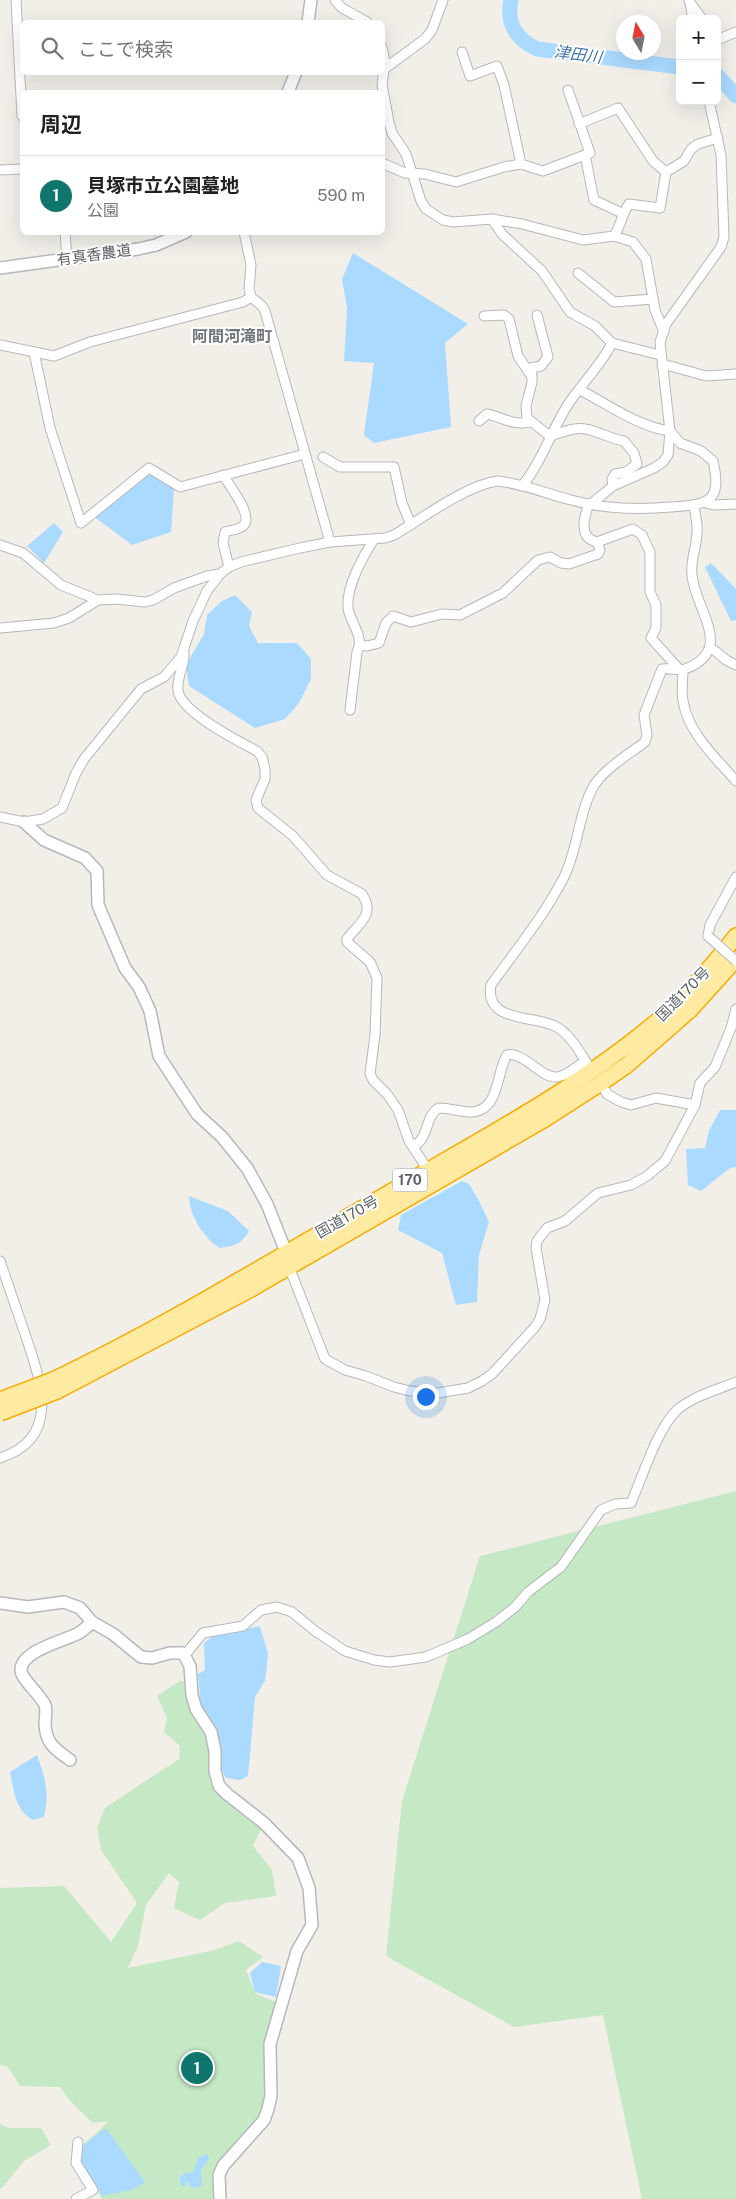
<!DOCTYPE html>
<html lang="ja">
<meta charset="utf-8">
<style>
body{margin:0;font-family:"Public Sans","Noto Sans JP",sans-serif;background:#f2f2f2;color:#202124}
.controls{position:absolute;right:15px;top:15px;display:grid;overflow:hidden;border-radius:8px;box-shadow:0 5px 20px #0002}
.controls button{width:45px;height:45px;display:grid;place-items:center;padding:0;border:0;border-bottom:1px solid #e0e0e0;background:#fff;color:#202124;font:25px sans-serif}
.compass{position:absolute;left:616px;top:15px;width:45px;height:45px;border-radius:50%;background:#fff;box-shadow:0 5px 20px #0002;rotate:350deg}
.you{position:absolute;left:425px;top:1396px;width:18px;height:18px;margin:-12px;border:4px solid #fff;border-radius:50%;background:#1a73e8;box-shadow:0 0 0 8px #1a73e833}
.badge{display:grid;place-items:center;width:32px;height:32px;border-radius:50%;background:#0f766e;color:#fff;font-size:16px;font-weight:700}
.pin{position:absolute;translate:-50% -50%;border:2px solid #fff;box-shadow:0 1px 5px #0006}
.list{margin:0;padding:0;list-style:none}
h2{display:flex;justify-content:space-between;align-items:center;height:65px;margin:0;padding:0 20px;font-size:21px}
h2 small{font-size:16px;font-weight:400;color:#757577}
.list li{display:grid;grid-template-columns:32px 1fr auto;gap:15px;align-items:center;box-sizing:border-box;height:80px;padding:0 20px;border-top:1px solid #e0e0e0}
.list b{display:block;font-size:19px;white-space:nowrap}
.list p{margin:0;font-size:16px;white-space:nowrap;color:#757577}
.list em{font-size:16px;font-style:normal;color:#757577}
.icon{flex:none;width:28px;height:28px;fill:none;stroke:currentColor;stroke-width:2;stroke-linecap:round;stroke-linejoin:round}
.map{position:relative;flex:none;width:736px;height:2199px;overflow:hidden}
.search{position:absolute;background:#fff;box-shadow:0 5px 20px #0002;left:20px;top:20px;width:365px;height:55px;display:flex;align-items:center;gap:12px;box-sizing:border-box;padding:0 18px;border-radius:8px;color:#757577;font-size:19px}
.panel{position:absolute;background:#fff;box-shadow:0 5px 20px #0002;left:20px;top:90px;width:365px;height:145px;border-radius:8px}
.map>svg:first-child{display:block}
.green{fill:#c5e8c5}
.water{fill:#aadaff}
.lines{fill:none;stroke-linecap:round;stroke-linejoin:round}
.river{stroke:#aadaff;stroke-width:15}
.minor-casing{stroke:#b5b8bc;stroke-width:11}
.tertiary-casing{stroke:#b5b8bc;stroke-width:14}
.trunk-casing{stroke:#f9ab00;stroke-width:18}
.minor{stroke:#fff;stroke-width:9}
.tertiary{stroke:#fff;stroke-width:11}
.trunk{stroke:#feeaa1;stroke-width:15}
.minor-bridge-casing{stroke:#b5b8bc;stroke-width:11;stroke-linecap:butt}
.trunk-bridge-casing{stroke:#f9ab00;stroke-width:18;stroke-linecap:butt}
.minor-bridge{stroke:#fff;stroke-width:9}
.trunk-bridge{stroke:#feeaa1;stroke-width:15}
.labels{text-anchor:middle;stroke-width:4;stroke-linejoin:round;paint-order:stroke}
.shield{fill:#fff;stroke:#8f9295;stroke-width:1}
.shield-label{font-size:14px;font-weight:bold;fill:#5f6368}
.street-label{font-size:15px;fill:#5f6368;stroke:#fff}
.water-label{font-size:16px;font-style:italic;fill:#4174aa;stroke:#fff}
.neighbourhood-label{font-size:16px;font-weight:bold;fill:#70757a;stroke:#fff}
</style>
<div class="map">
<svg width="736" height="2199" viewBox="0 0 736 2199">
<rect width="100%" height="100%" fill="#f1efe8"/>
<g class="green">
<polygon points="736,1491 736,2199 642,2199 603,2015 514,2027 386,1956 402,1801 480,1556"/>
<polygon points="180,1681 186,1681 193,1716 211,1732 219,1786 264,1823 253,1846 272,1870 276,1896 225,1903 200,1920 174,1908 179,1882 169,1873 146,1905 138,1946 128,1968 215,1950 239,1941 263,1957 246,1970 256,1994 276,2002 264,2120 223,2166 220,2199 102,2199 83,2166 82,2146 109,2121 93,2123 71,2102 60,2087 20,2086 8,2067 0,2065 0,1888 64,1886 111,1942 137,1903 101,1850 97,1828 105,1808 179,1759 180,1746 164,1732 167,1718 157,1696"/>
<polygon points="0,2124 8,2128 41,2128 51,2145 24,2161 0,2190"/>
</g>
<g class="water">
<polygon points="353,253 468,324 445,343 451,427 374,443 364,435 374,363 344,361 347,308 342,279"/>
<polygon points="147,471 174,489 171,532 132,545 93,516"/>
<polygon points="54,523 63,532 44,563 27,546"/>
<polygon points="711,563 736,589 736,620 731,621 705,567"/>
<polygon points="235,595 252,612 249,626 258,643 297,643 311,659 311,679 299,703 285,719 255,728 189,686 186,665 204,634 207,615 222,601"/>
<polygon points="720,1110 736,1110 736,1167 730,1168 701,1191 688,1185 686,1149 705,1148 709,1131"/>
<polygon points="462,1181 469,1184 478,1199 489,1222 479,1255 477,1302 456,1305 442,1253 398,1230 401,1215"/>
<path d="M189,1196L228,1211L249,1231C242,1244 234,1246 220,1248C203,1238 190,1216 189,1196Z"/>
<polygon points="260,1626 268,1654 265,1681 255,1697 248,1776 240,1780 226,1778 222,1771 215,1727 201,1707 198,1674 205,1670 204,1643 212,1637"/>
<path d="M37,1755C45,1777 50,1793 44,1817L33,1820C15,1810 14,1791 10,1772Z"/>
<polygon points="262,1962 281,1966 276,1997 255,1992 250,1973"/>
<polygon points="106,2128 145,2182 134,2189 102,2196 81,2164 82,2146"/>
<polygon points="207,2154 209,2159 201,2170 202,2186 191,2188 188,2182 185,2183 186,2186 181,2186 180,2177 185,2173 193,2173 198,2158"/>
</g>
<g class="lines">
<g class="river">
<path d="M511,0C506,24 516,39 537,49L680,67"/>
<polyline points="717,75 736,96"/>
</g>
<defs>
<g id="minor">
<polyline points="16,0 22,116"/>
<polyline points="335,0 342,8 367,22"/>
<polyline points="689,1 702,19"/>
<polyline points="690,3 693,19"/>
<polyline points="717,40 736,32"/>
<polyline points="382,47 385,62 382,85 389,122 392,133 406,154 421,201 426,209 443,220 453,222 492,219 522,224 583,240 614,236 633,242 646,259 655,310 664,332"/>
<polyline points="462,52 470,76 497,66 504,85 521,164"/>
<polyline points="384,69 425,39 432,30 443,0"/>
<polyline points="579,124 618,108 653,161 666,172"/>
<polyline points="585,155 594,200 622,213"/>
<polyline points="382,163 405,173 425,174 456,182 504,167 521,164 543,171 585,155 590,153 568,90"/>
<polyline points="0,170 22,169"/>
<polyline points="492,219 502,234 542,271 570,312 595,326 612,343 660,355"/>
<polyline points="65,232 67,259"/>
<polyline points="244,232 251,265 249,289 251,297 262,306 265,311 330,542"/>
<path d="M614,236C621,225 622,214 629,204L660,208L666,172L684,161L691,149L698,144L718,138"/>
<polyline points="578,273 614,302 653,299"/>
<polyline points="484,316 504,315 509,319 518,356 532,377 532,382 526,406 527,418 551,437"/>
<polyline points="0,345 54,356 90,342 243,302 251,297"/>
<polyline points="34,352 50,428 81,523 149,468 180,487 305,454"/>
<polyline points="662,366 670,366 706,376 736,374"/>
<polyline points="532,377 531,368 541,366 548,357 537,315"/>
<path d="M580,390C607,404 641,428 670,431L668,455L663,462L654,468L613,486L591,504"/>
<path d="M479,421L487,414C502,417 513,426 530,422"/>
<path d="M553,435C563,432 575,427 585,429C599,431 610,439 624,441L634,453L637,464L626,472L615,474L612,479L613,486"/>
<polyline points="323,457 340,467 394,467 402,503 411,525"/>
<path d="M223,475C229,485 253,515 244,525C240,530 230,530 225,532L223,543L229,567"/>
<path d="M522,486C541,463 551,432 567,406C581,384 600,367 612,343"/>
<polyline points="706,503 714,505 736,504"/>
<path d="M589,504C584,517 578,538 597,542L633,529L642,535L650,552V592L656,605V628L651,638L679,669"/>
<polyline points="0,545 23,553 61,585 98,600 116,599 145,602 153,600 174,588 207,576 220,574"/>
<polyline points="0,628 54,623 69,618 98,600"/>
<polyline points="360,645 367,646 379,643 386,623 393,616 411,622 442,614 460,615 503,593 538,560 550,557 561,563 569,564 598,554 600,550 597,542"/>
<polyline points="714,650 726,660 736,665"/>
<path d="M184,653C185,666 176,677 178,691C182,713 238,741 257,751L262,757L265,769V779L256,800L258,808L293,836L327,875L362,894C376,915 358,924 347,939V942L370,962L377,978L375,1035L370,1074L373,1080L387,1094L398,1110L409,1141L428,1170"/>
<path d="M683,670C683,680 681,691 683,701C688,733 716,758 736,781"/>
<path d="M350,710L357,652C365,636 350,623 348,608C346,586 363,557 374,539"/>
<path d="M0,817L24,822L43,819L62,808L76,773L84,759L141,689L164,677L181,657L193,621L207,591L220,574L229,567L241,562L300,548L330,542L385,538L394,535C423,518 465,486 497,481C522,483 547,494 571,500C604,509 637,510 671,507C707,504 723,504 713,461L701,451L680,443L670,431L660,342L666,324L721,247L724,237L721,155L709,101"/>
<polyline points="708,936 710,925 736,877"/>
<path d="M592,1071C581,1055 572,1035 555,1026C534,1015 484,1023 491,985C516,950 544,916 564,877C578,850 579,809 595,784C607,767 629,754 645,742L647,735L644,715L662,669C670,668 678,671 685,669C736,650 695,610 692,575C690,560 697,547 697,532C698,524 695,514 694,505"/>
<polyline points="601,1083 607,1094 621,1102 631,1105 656,1098 695,1105"/>
<path d="M413,1146C430,1139 424,1116 439,1108C450,1108 460,1112 471,1112C500,1111 496,1072 507,1055C523,1051 542,1079 557,1077C567,1076 577,1066 585,1061"/>
<path d="M0,1261C8,1285 17,1310 25,1334C40,1379 63,1438 0,1458"/>
<polyline points="288,1264 325,1359 345,1370 366,1376 394,1387 410,1391 438,1393 468,1388 482,1381 492,1374 535,1327 540,1319 545,1300 536,1248 537,1241 547,1228 565,1221 598,1193 631,1185 647,1176 665,1161 695,1105 700,1083 715,1067 731,1028 736,1009"/>
<path d="M183,1653L185,1655L203,1633L243,1626L261,1610L277,1607L292,1612L315,1631L345,1651L374,1660L390,1662L426,1657L468,1639L496,1622L515,1607L528,1592L561,1567L601,1510L615,1504L631,1503C642,1478 657,1429 677,1410C693,1396 717,1390 736,1382"/>
<polyline points="76,2199 93,2190 76,2163 78,2142"/>
</g>
<g id="tertiary">
<polyline points="308,22 311,0"/>
<polyline points="288,92 296,72"/>
<polyline points="0,268 138,249 156,245 186,232"/>
<polyline points="24,822 44,840 85,858 97,871 98,905 125,968 139,987 150,1011 159,1056 197,1114 222,1137 247,1168 267,1204 286,1252"/>
<polyline points="0,1603 28,1607 64,1602 80,1608 92,1622 113,1634 141,1657 152,1658 170,1653 183,1653 190,1666 192,1695 196,1709 211,1732 215,1751 215,1771 219,1786 227,1794 264,1823 298,1858 309,1888 312,1925 297,1951 270,2044 271,2096 268,2109 264,2120 223,2166 219,2175 220,2199"/>
<path d="M70,1760C55,1749 46,1744 45,1724C45,1718 47,1710 45,1705C40,1694 21,1679 21,1670C21,1651 63,1641 77,1634C83,1631 88,1626 92,1622"/>
</g>
<g id="trunk">
<path d="M53,1380C162,1328 265,1265 370,1204C468,1146 573,1093 661,1018C688,994 713,965 736,936"/>
<polyline points="57,1391 251,1289 545,1119 601,1083 627,1065 690,1010 736,959"/>
</g>
</defs>
<use href="#minor" class="minor-casing"/>
<use href="#tertiary" class="tertiary-casing"/>
<use href="#trunk" class="trunk-casing"/>
<use href="#minor" class="minor"/>
<use href="#tertiary" class="tertiary"/>
<use href="#trunk" class="trunk"/>
<defs>
<polyline id="minor-bridge" points="708,936 736,961"/>
<g id="trunk-bridge">
<polyline points="0,1400 53,1380"/>
<polyline points="0,1413 57,1391"/>
</g>
</defs>
<use href="#minor-bridge" class="minor-bridge-casing"/>
<use href="#trunk-bridge" class="trunk-bridge-casing"/>
<use href="#minor-bridge" class="minor-bridge"/>
<use href="#trunk-bridge" class="trunk-bridge"/>
</g>
<g class="labels">
<rect class="shield" x="392.5" y="1168.5" width="35" height="23" rx="4"/>
<g class="shield-label">
<text x="410" y="1185">170</text>
</g>
<g class="street-label">
<text transform="translate(94 255) rotate(-8)" y="5">有真香農道</text>
<text transform="translate(683 994) rotate(-45)" y="5">国道170号</text>
<text transform="translate(347 1217) rotate(-30)" y="5">国道170号</text>
</g>
<g class="water-label">
<text transform="translate(578 54) rotate(7)" y="6">津田川</text>
</g>
<g class="neighbourhood-label">
<text x="232" y="342">阿間河滝町</text>
</g>
</g>
</svg>
<div class="controls">
<button>+</button>
<button>−</button>
</div>
<svg class="compass" viewBox="-18 -18 36 36"><path d="M0-13l5 13h-10z" fill="#e53935"/><path d="M0 13l5-13h-10z" fill="#757577"/></svg>
<div class="you"></div>
<div class="pin badge" style="left:197px;top:2068px">1</div>
<div class="search"><svg class="icon" aria-label="search" viewBox="0 0 24 24"><circle cx="10" cy="10" r="6"/><path d="M15 15l6 6"/></svg>ここで検索</div>
<section class="panel">
<h2>周辺<small></small></h2>
<ul class="list">
<li><span class="badge">1</span><div><b>貝塚市立公園墓地</b><p>公園</p></div><em>590 m</em></li>
</ul>
</section>
</div>
